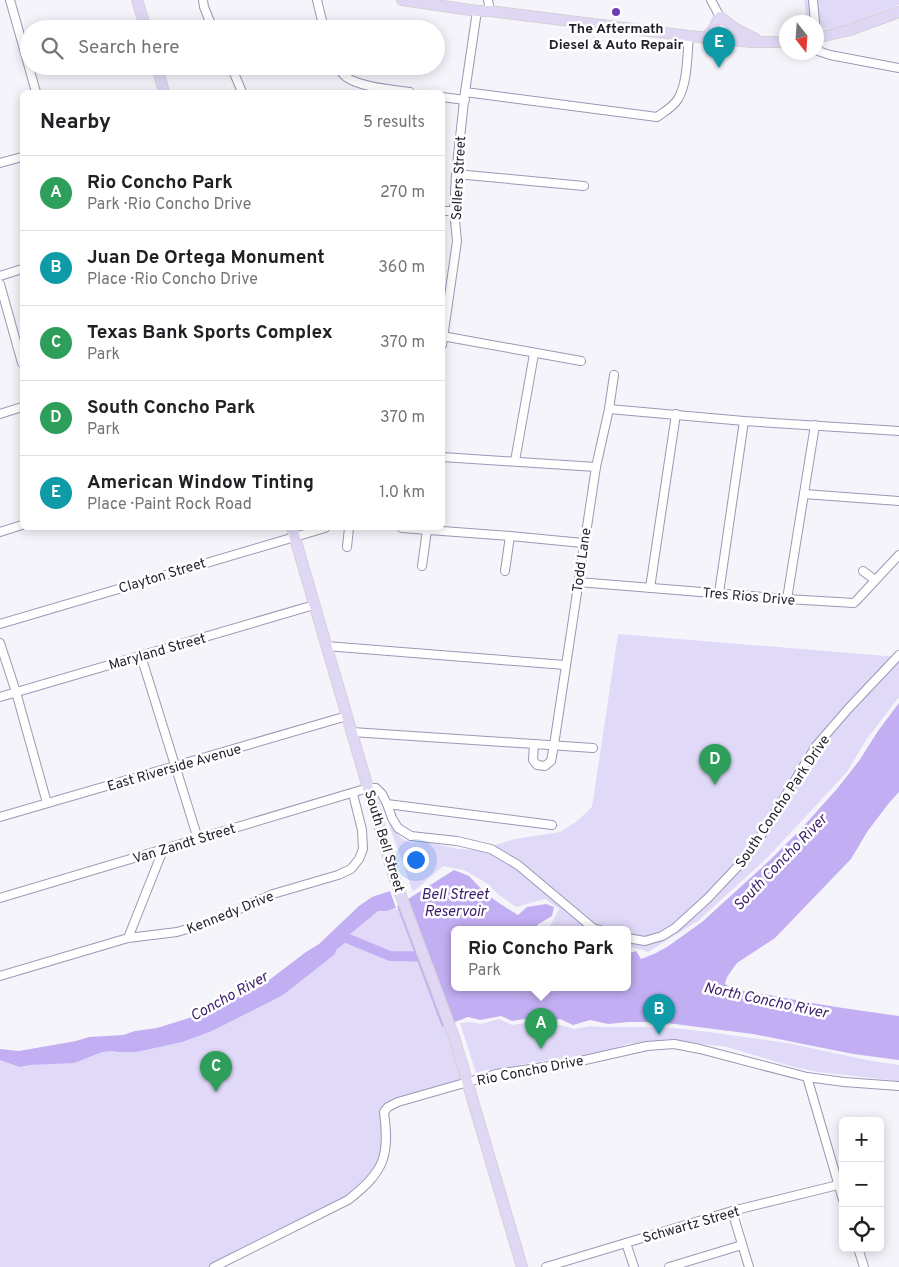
<!DOCTYPE html>
<meta charset="utf-8">
<style>
body{margin:0;font-family:Overpass,sans-serif;background:#f2f2f2;color:#202124}
.controls{position:absolute;right:15px;bottom:15px;display:grid;overflow:hidden;border-radius:8px;box-shadow:0 2px 12px #0003}
.controls button{width:45px;height:45px;display:grid;place-items:center;padding:0;border:0;border-bottom:1px solid #e0e0e0;background:#fff;color:#202124;font:25px sans-serif}
.compass{position:absolute;left:779px;top:15px;width:45px;height:45px;border-radius:50%;background:#fff;box-shadow:0 2px 12px #0003;rotate:163deg}
.you{position:absolute;left:415px;top:859px;width:18px;height:18px;margin:-12px;border:4px solid #fff;border-radius:50%;background:#1a73e8;box-shadow:0 0 0 8px #1a73e833}
.badge{display:grid;place-items:center;width:32px;height:32px;border-radius:50%;background:#111827;color:#fff;font-size:16px;font-weight:700}
.pin{position:absolute;translate:-50% -41px;filter:drop-shadow(0 1px 2px #0008)}
.pin::after{content:'';position:absolute;top:26px;width:18px;height:15px;background:inherit;clip-path:polygon(0 0,100% 0,50% 100%)}
.popup{position:absolute;left:451px;top:926px;width:180px;height:65px;box-sizing:border-box;display:grid;place-content:center;border-radius:8px;background:#fff;filter:drop-shadow(0 1px 4px #0005);font-size:16px;white-space:nowrap;color:#757577}
.popup b{font-size:19px;color:#202124}
.popup::after{content:'';position:absolute;left:50%;top:100%;margin-left:-10px;border:10px solid transparent;border-top-color:#fff}
.list{margin:0;padding:0;list-style:none}
h2{display:flex;justify-content:space-between;align-items:center;height:65px;margin:0;padding:0 20px;font-size:21px}
h2 small{font-size:16px;font-weight:400;color:#757577}
.list li{display:grid;grid-template-columns:32px 1fr auto;gap:15px;align-items:center;box-sizing:border-box;height:75px;padding:0 20px;border-top:1px solid #e0e0e0}
.list b{display:block;font-size:19px;white-space:nowrap}
.list p{margin:0;font-size:16px;white-space:nowrap;color:#757577}
.list em{font-size:16px;font-style:normal;color:#757577}
.icon{flex:none;width:28px;height:28px;fill:none;stroke:currentColor;stroke-width:2;stroke-linecap:round;stroke-linejoin:round}
.map{position:relative;flex:none;width:899px;height:1267px;overflow:hidden}
.search{position:absolute;background:#fff;box-shadow:0 2px 12px #0003;left:20px;top:20px;width:425px;height:55px;display:flex;align-items:center;gap:12px;box-sizing:border-box;padding:0 18px;border-radius:28px;color:#757577;font-size:19px}
.panel{position:absolute;background:#fff;box-shadow:0 2px 12px #0003;left:20px;top:90px;width:425px;height:440px;border-radius:8px}
.map>svg:first-child{display:block}
.green{fill:#e1d9f8}
.water{fill:#c2aef3}
.lines{fill:none;stroke-linecap:round;stroke-linejoin:round}
.river{stroke:#c2aef3;stroke-width:10}
.minor-casing{stroke:#9e96b5;stroke-width:10}
.major-casing{stroke:#d3d2d5;stroke-width:12}
.minor{stroke:#fff;stroke-width:8}
.major{stroke:#e0d7f5;stroke-width:10}
.poi-dot{fill:#6c3db4;stroke:#fff;stroke-width:2}
.labels{text-anchor:middle;stroke-width:5;stroke-linejoin:round;paint-order:stroke}
.poi-label{font-size:14px;font-weight:bold;fill:#221f2b;stroke:#fff}
.street-label{font-size:14px;fill:#221f2b;stroke:#fff}
.water-label{font-size:15px;font-style:italic;fill:#3d1d6b;stroke:#fff}
</style>
<div class="map">
<svg width="899" height="1267" viewBox="0 0 899 1267">
<rect width="100%" height="100%" fill="#f6f4fb"/>
<g class="green">
<polygon points="804,0 899,0 899,5 845,26 817,30 816,22 807,22"/>
<polygon points="618,634 899,657 899,697 866,740 847,772 768,857 698,921 648,952 632,947 627,949 627,930 552,930 549,928 559,909 545,899 516,907 498,894 485,882 464,870 443,866 413,892 388,822 401,838 411,843 427,842 458,849 479,850 515,839 560,832 576,822 592,807"/>
<path d="M413,906L467,1082L388,1107L385,1155L364,1188L214,1267H0V1054L183,1038L378,911C390,911 401,908 413,906Z"/>
<polygon points="499,1019 512,1025 524,1023 544,1027 560,1025 574,1029 591,1026 602,1027 664,1027 701,1031 787,1043 872,1061 899,1065 899,1081 818,1072 794,1067 727,1047 684,1042 652,1041 627,1044 609,1051 524,1064 506,1068 486,1070 476,1073 460,1023 469,1022 481,1024"/>
</g>
<g class="water">
<path d="M899,703V792L889,803L867,832L851,859L775,938L737,963L727,977L725,984C737,992 756,993 770,995C813,1004 856,1010 899,1016V1060L853,1054L753,1034L659,1022H628L608,1024L590,1020L573,1025L560,1019L546,1023L524,1019L512,1021L501,1016L480,1020L468,1017L442,1027L397,906L454,870L469,876L486,894L502,905L518,915L527,907L546,904L554,907L552,916L537,925L541,930H455V988H627V954L636,951L641,959L654,954L667,947L702,922L771,859L801,829L836,790L859,761L878,731Z"/>
<polygon points="390,891 396,908 387,911 378,911 338,944 335,954 283,995 212,1031 182,1042 136,1052 118,1052 113,1051 102,1052 74,1063 29,1065 20,1067 0,1060 0,1049 19,1051 76,1041 89,1037 123,1035 135,1031 157,1028 189,1018 260,987 306,952 319,944 359,906 372,897"/>
</g>
<g class="lines">
<polyline class="river" points="334,945 344,937 390,956 455,957"/>
<defs>
<g id="minor">
<polyline points="10,0 36,92"/>
<polyline points="203,0 204,7 213,29"/>
<polyline points="317,0 324,29"/>
<polyline points="488,0 490,11"/>
<polyline points="711,0 720,17 723,28 721,39"/>
<polyline points="813,0 815,22"/>
<polyline points="816,38 818,51 830,55 899,68"/>
<polyline points="231,66 242,92"/>
<path d="M338,66C340,69 342,74 345,76C357,87 394,90 410,92"/>
<path d="M465,92L657,117C664,112 673,107 678,99C688,82 687,55 689,36"/>
<polyline points="442,97 465,100"/>
<polyline points="0,163 22,157"/>
<polyline points="456,174 584,186"/>
<polyline points="442,211 454,211"/>
<polyline points="0,276 22,269"/>
<polyline points="0,284 22,363"/>
<polyline points="442,336 581,361"/>
<polyline points="442,345 457,241 454,211 456,174 465,92 477,11"/>
<polyline points="609,409 744,421 899,431"/>
<polyline points="0,414 22,407"/>
<polyline points="442,457 596,467"/>
<polyline points="515,461 534,354"/>
<polyline points="804,494 899,501"/>
<polyline points="402,528 510,536 583,543"/>
<polyline points="0,532 22,525"/>
<polyline points="347,547 349,528"/>
<polyline points="422,566 427,530"/>
<polyline points="505,571 510,536"/>
<polyline points="863,571 875,580"/>
<polyline points="578,582 787,599 854,603 857,600 899,555"/>
<polyline points="650,588 676,414"/>
<polyline points="719,593 744,421"/>
<polyline points="787,599 815,425"/>
<polyline points="0,624 325,528"/>
<polyline points="0,643 16,692 47,803"/>
<polyline points="326,646 565,665"/>
<polyline points="141,656 198,839"/>
<polyline points="0,697 314,605"/>
<polyline points="352,732 593,748"/>
<polyline points="534,744 533,760 537,765 545,766 551,761 554,745 596,467 609,409 614,375"/>
<polyline points="387,804 392,818 398,828 411,836 457,841 491,849 518,865 593,928 600,930"/>
<polyline points="0,817 347,716"/>
<polyline points="0,898 368,788 376,788 382,794 387,804 552,825"/>
<polyline points="128,938 163,850"/>
<polyline points="627,938 645,941 662,936 675,928 707,899 742,862 762,834 816,746 848,709 899,655"/>
<polyline points="0,976 128,938 177,932 208,923 273,894 338,875 351,869 359,859 363,849 362,830 353,794"/>
<polyline points="807,1077 843,1200"/>
<polyline points="732,1211 749,1267"/>
<polyline points="626,1243 634,1267"/>
<polyline points="858,1248 864,1267"/>
<path d="M214,1267L348,1200C384,1172 390,1157 384,1112L388,1107L398,1102L496,1074L576,1062L647,1046L674,1044L700,1049L807,1077L844,1082L899,1086"/>
<polyline points="546,1267 732,1211 838,1185"/>
<polyline points="669,1267 742,1245"/>
</g>
<g id="major">
<polyline points="137,0 146,29"/>
<polyline points="402,0 477,11 490,11 689,36 752,42 786,42"/>
<polyline points="704,38 711,33 720,17 736,29 756,39"/>
<polyline points="816,38 850,30 899,12"/>
<polyline points="157,66 164,92"/>
<polyline points="292,528 394,877 454,1037 522,1267"/>
</g>
</defs>
<use href="#minor" class="minor-casing"/>
<use href="#major" class="major-casing"/>
<use href="#minor" class="minor"/>
<use href="#major" class="major"/>
</g>
<circle class="poi-dot" cx="616" cy="12" r="5"/>
<g class="labels">
<g class="poi-label">
<text x="616" y="33">The Aftermath<tspan x="616" dy="16">Diesel &amp; Auto Repair</tspan></text>
</g>
<g class="street-label">
<text transform="translate(458 178) rotate(-87)" y="5">Sellers Street</text>
<text transform="translate(581 560) rotate(-82)" y="5">Todd Lane</text>
<text transform="translate(162 575) rotate(-17)" y="5">Clayton Street</text>
<text transform="translate(749 596) rotate(5)" y="5">Tres Rios Drive</text>
<text transform="translate(157 651) rotate(-16)" y="5">Maryland Street</text>
<text transform="translate(174 767) rotate(-16)" y="5">East Riverside Avenue</text>
<text transform="translate(782 801) rotate(-56)" y="5">South Concho Park Drive</text>
<text transform="translate(385 841) rotate(73)" y="5">South Bell Street</text>
<text transform="translate(184 843) rotate(-17)" y="5">Van Zandt Street</text>
<text transform="translate(230 912) rotate(-22)" y="5">Kennedy Drive</text>
<text transform="translate(530 1070) rotate(-11)" y="5">Rio Concho Drive</text>
<text transform="translate(691 1224) rotate(-16)" y="5">Schwartz Street</text>
</g>
<g class="water-label">
<text transform="translate(780 862) rotate(-46)" y="5">South Concho River</text>
<text x="455" y="899">Bell Street<tspan x="455" dy="17">Reservoir</tspan></text>
<text transform="translate(229 996) rotate(-29)" y="5">Concho River</text>
<text transform="translate(766 1000) rotate(12)" y="5">North Concho River</text>
</g>
</g>
</svg>
<div class="controls">
<button>+</button>
<button>−</button>
<button><svg class="icon" aria-label="locate" viewBox="0 0 24 24"><circle cx="12" cy="12" r="6"/><path d="M12 2v4M12 18v4M2 12h4M18 12h4"/></svg></button>
</div>
<svg class="compass" viewBox="-18 -18 36 36"><path d="M0-13l5 13h-10z" fill="#e53935"/><path d="M0 13l5-13h-10z" fill="#757577"/></svg>
<div class="you"></div>
<div class="pin badge" style="left:541px;top:1049px;background:#2e9e5b">A</div>
<div class="popup"><b>Rio Concho Park</b>Park</div>
<div class="pin badge" style="left:659px;top:1035px;background:#0f9aa8">B</div>
<div class="pin badge" style="left:216px;top:1092px;background:#2e9e5b">C</div>
<div class="pin badge" style="left:715px;top:785px;background:#2e9e5b">D</div>
<div class="pin badge" style="left:719px;top:68px;background:#0f9aa8">E</div>
<div class="search"><svg class="icon" aria-label="search" viewBox="0 0 24 24"><circle cx="10" cy="10" r="6"/><path d="M15 15l6 6"/></svg>Search here</div>
<section class="panel">
<h2>Nearby<small>5 results</small></h2>
<ul class="list">
<li><span class="badge" style="background:#2e9e5b">A</span><div><b>Rio Concho Park</b><p>Park · Rio Concho Drive</p></div><em>270 m</em></li>
<li><span class="badge" style="background:#0f9aa8">B</span><div><b>Juan De Ortega Monument</b><p>Place · Rio Concho Drive</p></div><em>360 m</em></li>
<li><span class="badge" style="background:#2e9e5b">C</span><div><b>Texas Bank Sports Complex</b><p>Park</p></div><em>370 m</em></li>
<li><span class="badge" style="background:#2e9e5b">D</span><div><b>South Concho Park</b><p>Park</p></div><em>370 m</em></li>
<li><span class="badge" style="background:#0f9aa8">E</span><div><b>American Window Tinting</b><p>Place · Paint Rock Road</p></div><em>1.0 km</em></li>
</ul>
</section>
</div>
